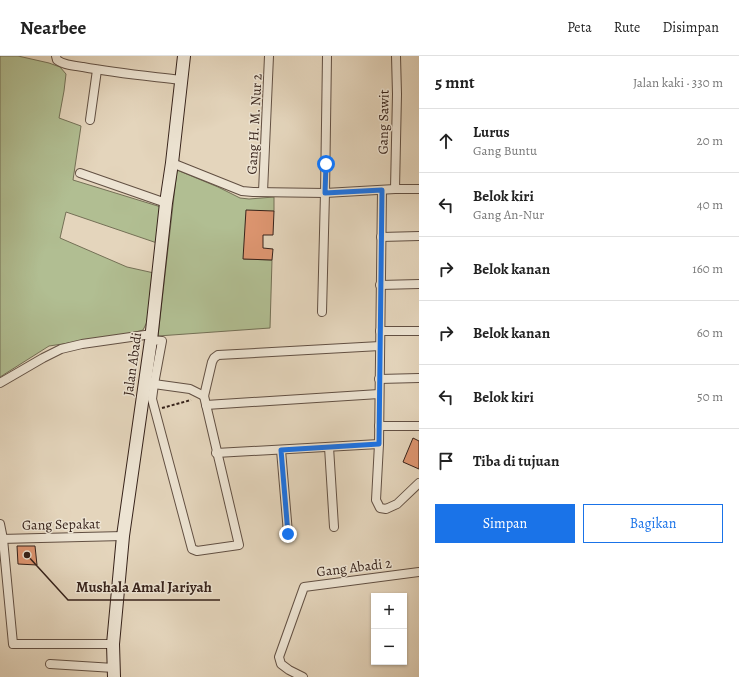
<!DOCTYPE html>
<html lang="id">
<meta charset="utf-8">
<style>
body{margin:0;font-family:Alegreya,serif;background:#f6f6f6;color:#222}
.controls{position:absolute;right:12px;bottom:12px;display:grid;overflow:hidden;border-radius:0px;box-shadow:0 1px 3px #0004}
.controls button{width:36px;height:36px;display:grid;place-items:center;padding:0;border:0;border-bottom:1px solid #e0e0e0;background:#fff;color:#222;font:20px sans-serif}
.stop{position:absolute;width:12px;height:12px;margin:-9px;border:3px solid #1a73e8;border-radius:50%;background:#fff}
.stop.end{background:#1a73e8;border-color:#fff;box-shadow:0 1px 4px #0008}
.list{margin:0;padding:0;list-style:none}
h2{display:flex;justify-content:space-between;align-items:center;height:52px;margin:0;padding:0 16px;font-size:17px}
h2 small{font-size:13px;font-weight:400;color:#767676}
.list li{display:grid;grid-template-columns:26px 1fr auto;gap:12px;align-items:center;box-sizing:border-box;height:64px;padding:0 16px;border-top:1px solid #e0e0e0}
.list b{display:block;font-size:15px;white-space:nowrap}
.list p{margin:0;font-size:13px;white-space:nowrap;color:#767676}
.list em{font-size:13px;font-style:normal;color:#767676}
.actions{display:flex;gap:8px;padding:12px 16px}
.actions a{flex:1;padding:9px 0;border:1px solid #1a73e8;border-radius:0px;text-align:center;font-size:14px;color:#1a73e8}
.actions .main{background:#1a73e8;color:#fff}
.icon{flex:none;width:22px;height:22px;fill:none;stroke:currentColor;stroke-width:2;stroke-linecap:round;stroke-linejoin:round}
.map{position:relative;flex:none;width:419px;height:621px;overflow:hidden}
header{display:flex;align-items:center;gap:24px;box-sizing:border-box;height:56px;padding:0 20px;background:#fff;border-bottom:1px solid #e0e0e0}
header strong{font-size:19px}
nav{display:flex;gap:22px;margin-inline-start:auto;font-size:14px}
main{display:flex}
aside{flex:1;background:#fff}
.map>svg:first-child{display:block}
.green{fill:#b1be92;stroke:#747056}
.building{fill:#de9671;stroke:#37231b}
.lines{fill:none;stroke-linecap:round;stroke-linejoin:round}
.street-casing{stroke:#625043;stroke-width:10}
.secondary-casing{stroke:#37231b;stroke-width:14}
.path{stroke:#37231b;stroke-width:2;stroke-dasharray:3 2;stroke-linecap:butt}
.street{stroke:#ede4d3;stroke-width:8}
.secondary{stroke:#ede4d3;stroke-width:12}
.route{stroke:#1a73e8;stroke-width:5}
.labels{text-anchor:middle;stroke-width:3;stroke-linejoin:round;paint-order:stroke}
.street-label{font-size:14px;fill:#37231b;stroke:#ede4d3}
.leader{fill:none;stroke:#37231b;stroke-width:1.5}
.callout-dot{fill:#37231b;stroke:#ede4d3;stroke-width:1.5}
.callout-label{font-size:15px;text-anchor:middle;font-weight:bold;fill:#37231b;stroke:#ede4d3;stroke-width:3;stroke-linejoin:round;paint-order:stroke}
</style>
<header>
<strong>Nearbee</strong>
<nav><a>Peta</a><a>Rute</a><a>Disimpan</a></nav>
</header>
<main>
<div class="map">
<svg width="419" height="621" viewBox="0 0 419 621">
<rect width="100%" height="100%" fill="#e4d5bc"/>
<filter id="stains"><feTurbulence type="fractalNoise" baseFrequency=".005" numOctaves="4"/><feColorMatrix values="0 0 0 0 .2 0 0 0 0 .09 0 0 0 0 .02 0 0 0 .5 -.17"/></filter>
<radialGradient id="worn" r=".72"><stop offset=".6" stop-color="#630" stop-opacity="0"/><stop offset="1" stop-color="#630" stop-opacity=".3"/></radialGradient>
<g class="green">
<polygon points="0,0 18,0 49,7 60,11 66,18 64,35 59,62 81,70 73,124 161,151 157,187 66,156 60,182 127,211 154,217 147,266 143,274 129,278 49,290 0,321"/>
<polygon points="177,114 218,131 240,142 249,143 274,141 274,155 244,203 272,204 270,272 158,280"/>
</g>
<g class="building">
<polygon points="246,154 274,155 273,179 263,179 263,192 273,193 272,204 243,203"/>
<polygon points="413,382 419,385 419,413 403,406"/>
<polygon points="17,490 35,490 37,509 18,508"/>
</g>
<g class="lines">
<defs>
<g id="street">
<path d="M56,0L57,4C64,9 74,10 83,11C115,17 148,20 181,24"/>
<polyline points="90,64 97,14"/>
<polyline points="172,107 242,135 253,136 325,137 395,133 419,133"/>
<polyline points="80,117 166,147"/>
<polyline points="395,133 397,38 396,0"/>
<polyline points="382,134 379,388 376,444 380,452 386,453 397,448 419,427"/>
<polyline points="263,136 269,0"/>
<polyline points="381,181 419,180"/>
<polyline points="380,229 419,228"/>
<polyline points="322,256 325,137 327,0"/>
<polyline points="380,275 419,275"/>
<polyline points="151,284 162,285 154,328 152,343 192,493 197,495 239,489 204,340 212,306 214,302 218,299 380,290"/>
<polyline points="379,323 419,322"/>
<polyline points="0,327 43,302 61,293 82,288 152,278"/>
<polyline points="149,329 154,328 190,333 204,340"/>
<polyline points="206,349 379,338"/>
<polyline points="379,370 419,370"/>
<polyline points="329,391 334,471"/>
<polyline points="281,394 288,477"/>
<polyline points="216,397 379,388"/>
<polyline points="0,468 3,483 13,588 113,588"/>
<polyline points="0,483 123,480"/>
<polyline points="50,608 114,612"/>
<polyline points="303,621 289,614 281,608 279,601 304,531 419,516"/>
</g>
<polyline id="secondary" points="114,621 113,588 123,480 151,284 166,147 172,107 184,0"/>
</defs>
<use href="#street" class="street-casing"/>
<use href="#secondary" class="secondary-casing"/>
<polyline class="path" points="162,352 191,344"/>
<use href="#street" class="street"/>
<use href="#secondary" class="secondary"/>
</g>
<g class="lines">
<polyline class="route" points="288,478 281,394 379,388 382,134 325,137 326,108"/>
</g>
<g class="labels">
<g class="street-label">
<text transform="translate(383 66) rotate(-89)" y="5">Gang Sawit</text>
<text transform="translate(254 68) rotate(-87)" y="5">Gang H. M. Nur 2</text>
<text transform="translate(132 308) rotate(-82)" y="5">Jalan Abadi</text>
<text transform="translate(61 468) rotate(-1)" y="5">Gang Sepakat</text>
<text transform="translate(354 511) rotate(-7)" y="5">Gang Abadi 2</text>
</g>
</g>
<path class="leader" d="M27 499L68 544H220"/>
<circle class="callout-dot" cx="27" cy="499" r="4"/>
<g class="callout-label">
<text x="144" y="536">Mushala Amal Jariyah</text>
</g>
<rect width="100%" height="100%" filter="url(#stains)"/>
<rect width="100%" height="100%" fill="url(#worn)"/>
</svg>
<div class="controls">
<button>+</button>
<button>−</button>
</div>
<div class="stop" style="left:326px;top:108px"></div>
<div class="stop end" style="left:288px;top:478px"></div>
</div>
<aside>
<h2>5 mnt<small>Jalan kaki · 330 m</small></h2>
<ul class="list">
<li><svg class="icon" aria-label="ahead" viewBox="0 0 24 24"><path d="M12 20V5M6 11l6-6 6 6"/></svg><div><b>Lurus</b><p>Gang Buntu</p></div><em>20 m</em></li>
<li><svg class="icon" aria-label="left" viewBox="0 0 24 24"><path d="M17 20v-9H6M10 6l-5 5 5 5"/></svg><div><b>Belok kiri</b><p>Gang An-Nur</p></div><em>40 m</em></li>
<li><svg class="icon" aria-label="right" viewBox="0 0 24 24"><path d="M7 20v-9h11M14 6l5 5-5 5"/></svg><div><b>Belok kanan</b></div><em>160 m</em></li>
<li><svg class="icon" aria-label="right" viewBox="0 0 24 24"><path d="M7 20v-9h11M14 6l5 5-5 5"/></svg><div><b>Belok kanan</b></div><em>60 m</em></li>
<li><svg class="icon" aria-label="left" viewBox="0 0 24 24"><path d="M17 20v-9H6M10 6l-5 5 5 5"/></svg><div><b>Belok kiri</b></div><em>50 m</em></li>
<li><svg class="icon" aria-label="arrive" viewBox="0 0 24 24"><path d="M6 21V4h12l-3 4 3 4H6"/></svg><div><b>Tiba di tujuan</b></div></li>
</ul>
<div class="actions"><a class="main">Simpan</a><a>Bagikan</a></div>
</aside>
</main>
